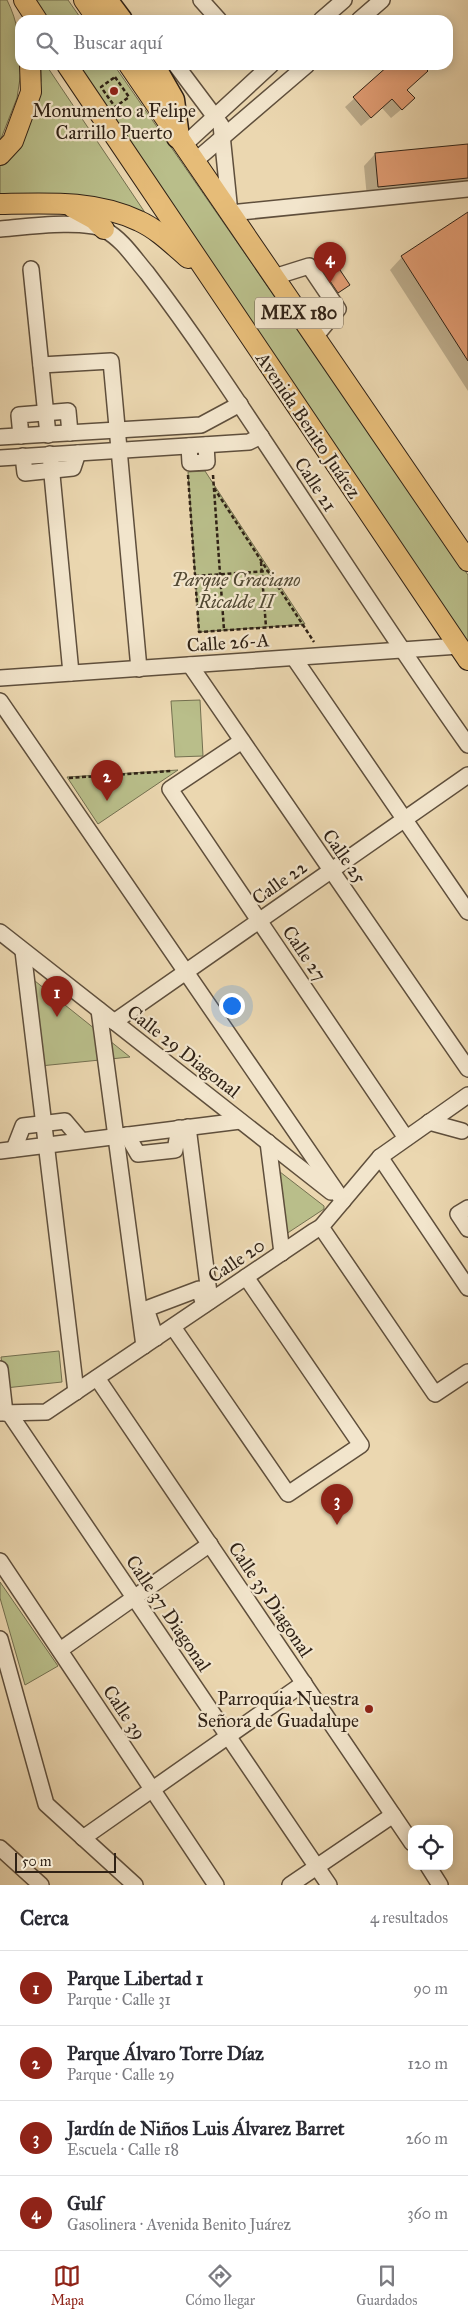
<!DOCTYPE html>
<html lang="es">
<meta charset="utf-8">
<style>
body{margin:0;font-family:"IM FELL Great Primer",serif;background:#f2f2f3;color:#2b2b33}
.controls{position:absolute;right:15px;bottom:15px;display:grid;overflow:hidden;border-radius:10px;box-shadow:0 2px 12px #0003}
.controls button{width:45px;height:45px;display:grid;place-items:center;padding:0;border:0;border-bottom:1px solid #e1e1e2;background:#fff;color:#2b2b33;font:25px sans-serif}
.scale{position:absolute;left:15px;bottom:12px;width:101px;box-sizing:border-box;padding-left:5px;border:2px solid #302216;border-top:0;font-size:14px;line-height:18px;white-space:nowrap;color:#302216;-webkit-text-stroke:4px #f2e5cc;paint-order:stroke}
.you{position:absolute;left:231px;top:1005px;width:18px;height:18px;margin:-12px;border:4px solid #fff;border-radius:50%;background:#1a73e8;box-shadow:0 0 0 8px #1a73e833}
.badge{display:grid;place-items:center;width:32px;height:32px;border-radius:50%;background:#8f2418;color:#fff;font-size:16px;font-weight:700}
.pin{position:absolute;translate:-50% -41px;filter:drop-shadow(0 1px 2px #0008)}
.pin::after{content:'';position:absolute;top:26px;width:18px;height:15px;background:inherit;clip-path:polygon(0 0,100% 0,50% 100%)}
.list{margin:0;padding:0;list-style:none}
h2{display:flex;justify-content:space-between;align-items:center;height:65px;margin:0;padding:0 20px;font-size:21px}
h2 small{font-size:16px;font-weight:400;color:#7c7c81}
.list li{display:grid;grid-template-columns:32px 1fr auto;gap:15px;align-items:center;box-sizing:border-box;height:75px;padding:0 20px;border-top:1px solid #e1e1e2}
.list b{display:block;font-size:19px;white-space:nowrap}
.list p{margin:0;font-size:16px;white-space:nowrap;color:#7c7c81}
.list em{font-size:16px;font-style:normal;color:#7c7c81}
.icon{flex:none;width:28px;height:28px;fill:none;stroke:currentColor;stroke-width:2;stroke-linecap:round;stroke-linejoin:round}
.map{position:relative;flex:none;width:468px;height:1885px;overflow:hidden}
.search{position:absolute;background:#fff;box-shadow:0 2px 12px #0003;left:15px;right:15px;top:15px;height:55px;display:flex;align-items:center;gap:12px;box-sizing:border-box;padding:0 18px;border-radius:15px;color:#7c7c81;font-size:19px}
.sheet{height:365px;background:#fff}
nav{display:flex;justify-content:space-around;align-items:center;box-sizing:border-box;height:70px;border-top:1px solid #e1e1e2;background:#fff;font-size:14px;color:#7c7c81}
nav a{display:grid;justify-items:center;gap:2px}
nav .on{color:#8f2418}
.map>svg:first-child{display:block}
.green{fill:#b9be8a;stroke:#747050}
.shadow{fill:#0003}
.building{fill:#e19c73;stroke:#302216}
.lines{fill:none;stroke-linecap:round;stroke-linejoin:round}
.minor-casing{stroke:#5f4f3c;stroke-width:18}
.major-casing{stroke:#302216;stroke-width:22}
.highway-casing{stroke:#302216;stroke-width:25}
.path{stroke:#302216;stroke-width:2.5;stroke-dasharray:4 2.5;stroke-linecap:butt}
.minor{stroke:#f2e5cc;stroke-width:15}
.major{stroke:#e6bc78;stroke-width:20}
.highway{stroke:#e6bc78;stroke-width:22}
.poi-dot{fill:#8f2418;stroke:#f2e5cc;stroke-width:2}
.labels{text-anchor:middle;stroke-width:4.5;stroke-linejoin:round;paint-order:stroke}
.shield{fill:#f2e5cc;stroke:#6a5c4d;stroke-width:1}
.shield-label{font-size:18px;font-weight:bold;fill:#302216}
.poi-label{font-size:19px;fill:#302216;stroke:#f2e5cc}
.street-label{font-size:19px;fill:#302216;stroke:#f2e5cc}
.park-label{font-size:19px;font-style:italic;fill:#524933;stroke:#f2e5cc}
</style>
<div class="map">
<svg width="468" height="1885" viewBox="0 0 468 1885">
<rect width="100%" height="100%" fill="#ebd7b0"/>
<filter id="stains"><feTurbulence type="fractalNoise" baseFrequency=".004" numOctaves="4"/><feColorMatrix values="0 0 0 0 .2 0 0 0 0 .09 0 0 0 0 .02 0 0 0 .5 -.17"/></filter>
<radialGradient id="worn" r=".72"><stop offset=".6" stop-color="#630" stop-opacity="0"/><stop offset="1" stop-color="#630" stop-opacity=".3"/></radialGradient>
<g class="green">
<path d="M0,0H7C18,22 20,41 20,65H22L17,98L0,141Z"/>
<polygon points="32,0 68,0 82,20 44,20"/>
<polygon points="41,65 46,65 152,223 0,199 0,166 11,154 41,81"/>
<polygon points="74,65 114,65 468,575 468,646"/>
<polygon points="205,471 305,624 199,632 188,472"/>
<polygon points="200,700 203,756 175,757 171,701"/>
<polygon points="178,770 98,824 67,777"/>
<polygon points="30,977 130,1057 40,1066"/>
<polygon points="271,1165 324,1206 324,1209 280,1238"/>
<polygon points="59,1351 62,1382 5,1388 1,1357"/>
<polygon points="0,1582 58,1666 25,1685 0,1598"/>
</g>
<g class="shadow">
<polygon points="391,65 421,65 405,90 403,108 391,118 382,108 361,126 345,107"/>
<polygon points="468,146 468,187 367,198 364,166 375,154"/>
<polygon points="468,213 468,391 390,270 402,257"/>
<polygon points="325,273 346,288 335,295 322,276"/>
</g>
<g class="building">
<polygon points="389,65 422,65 428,71 407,90 415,98 402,110 392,99 371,118 353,97"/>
<polygon points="468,144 468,178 378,187 375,153"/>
<polygon points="468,212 468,361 401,256"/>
<polygon points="336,264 350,285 338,293 324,272"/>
</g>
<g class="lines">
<defs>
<g id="minor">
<polyline points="201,0 219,20"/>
<polyline points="321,20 344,0"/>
<polyline points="359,20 382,0"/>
<polyline points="176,65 221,125 230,213 468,189"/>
<polyline points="184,145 271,65"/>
<polyline points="195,161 307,65"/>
<path d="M0,229C25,227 85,219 105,230C123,240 134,258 147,273C170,303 192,334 213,365C299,491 380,621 468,745"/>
<polyline points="31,269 48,435"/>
<polyline points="274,277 309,266 338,309 315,337"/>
<polyline points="41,365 111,361 139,669"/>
<polyline points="21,436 19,415 68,411 70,433"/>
<polyline points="0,437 201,425 240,404"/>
<polyline points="189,446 190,463 207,462 206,445"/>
<polyline points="50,454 71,673"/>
<polyline points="23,456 25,473 73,468 78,453"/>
<polyline points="0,458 249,442 261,436"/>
<polyline points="294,658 468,912"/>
<polyline points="190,665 468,1069"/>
<polyline points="0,678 459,646"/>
<polyline points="0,701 343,1201"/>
<polyline points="242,741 170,789 406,1138"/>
<polyline points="0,932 331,1192"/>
<polyline points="23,951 76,1392"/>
<polyline points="99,1010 144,1346"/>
<polyline points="114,1022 468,775"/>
<polyline points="429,1122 462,1131"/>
<polyline points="188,1127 210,1301"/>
<polyline points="127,1135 138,1154 175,1150 179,1128"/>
<polyline points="268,1142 282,1253"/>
<polyline points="14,1149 23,1126 65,1121 81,1140"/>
<polyline points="0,1151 240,1121"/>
<polyline points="380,1157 468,1288"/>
<polyline points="468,1208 458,1214 468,1229"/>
<polyline points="321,1227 435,1394 468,1372"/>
<polyline points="173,1327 288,1494 361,1445 246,1277"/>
<polyline points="156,1338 146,1309 199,1289 204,1305"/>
<polyline points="0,1369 5,1413"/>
<polyline points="97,1378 412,1843"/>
<polyline points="0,1413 46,1412 314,1231 321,1227 380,1157 468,1095"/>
<polyline points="9,1413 329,1885"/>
<polyline points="0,1561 216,1885"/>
<polyline points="0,1639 46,1804 135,1885"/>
<polyline points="60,1650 210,1544"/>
<polyline points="83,1838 304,1683"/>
<polyline points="0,1848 41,1885"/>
<polyline points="428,1866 440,1885"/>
<polyline points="290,1885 393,1815"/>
</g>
<g id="major">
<polyline points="24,0 37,20"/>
<polyline points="84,0 98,20"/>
<polyline points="67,65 468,660"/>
<polyline points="129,65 468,561"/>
<polyline points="0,155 13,141 31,92 30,65"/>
<path d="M0,204C48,203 95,200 139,221C157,229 173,245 188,258"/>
<polyline points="72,207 94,219 104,229"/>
</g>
<g id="highway">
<polyline points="106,0 121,20"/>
<polyline points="153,65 173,100 178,137"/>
</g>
</defs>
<use href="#minor" class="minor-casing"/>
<use href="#major" class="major-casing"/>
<use href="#highway" class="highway-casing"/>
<g class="path">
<polygon points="115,77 129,97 115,107 101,87"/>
<polyline points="188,475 199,632 303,625"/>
<polyline points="213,475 224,630"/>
<polyline points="214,488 314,642"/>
<polyline points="261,562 266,627"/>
<polyline points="195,576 268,571"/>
<polyline points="69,778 171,771"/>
</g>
<use href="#minor" class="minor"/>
<use href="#major" class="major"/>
<use href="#highway" class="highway"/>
</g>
<g class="poi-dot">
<circle cx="114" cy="91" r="5"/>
<circle cx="369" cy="1709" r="5"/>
</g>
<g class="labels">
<rect class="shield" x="255" y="297.5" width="88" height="31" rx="4"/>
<g class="shield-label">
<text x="299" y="319">MEX 180</text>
</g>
<g class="poi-label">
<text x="114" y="117">Monumento a Felipe<tspan x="114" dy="22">Carrillo Puerto</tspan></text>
<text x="359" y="1705" text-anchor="end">Parroquia Nuestra<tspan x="359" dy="22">Señora de Guadalupe</tspan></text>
</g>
<g class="street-label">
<text transform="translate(309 425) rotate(56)" y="7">Avenida Benito Juárez</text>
<text transform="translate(316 484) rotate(57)" y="7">Calle 21</text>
<text transform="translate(228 642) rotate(-4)" y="7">Calle 26-A</text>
<text transform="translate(345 856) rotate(55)" y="7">Calle 25</text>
<text transform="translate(279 882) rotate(-35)" y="7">Calle 22</text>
<text transform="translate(305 953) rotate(56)" y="7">Calle 27</text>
<text transform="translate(184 1051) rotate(38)" y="7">Calle 29 Diagonal</text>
<text transform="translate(236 1260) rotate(-34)" y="7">Calle 20</text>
<text transform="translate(271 1599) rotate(56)" y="7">Calle 35 Diagonal</text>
<text transform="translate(169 1613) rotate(56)" y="7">Calle 37 Diagonal</text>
<text transform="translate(125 1712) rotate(56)" y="7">Calle 39</text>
</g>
<g class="park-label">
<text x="236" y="586">Parque Graciano<tspan x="236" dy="22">Ricalde II</tspan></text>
</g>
</g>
<rect width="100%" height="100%" filter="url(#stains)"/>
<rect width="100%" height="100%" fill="url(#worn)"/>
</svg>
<div class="controls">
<button><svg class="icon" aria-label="locate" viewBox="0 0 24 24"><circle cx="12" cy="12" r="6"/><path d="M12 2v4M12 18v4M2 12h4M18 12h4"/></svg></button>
</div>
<div class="scale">50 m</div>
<div class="you"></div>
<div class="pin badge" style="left:57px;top:1017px">1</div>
<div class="pin badge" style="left:107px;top:801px">2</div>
<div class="pin badge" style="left:337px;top:1525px">3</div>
<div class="pin badge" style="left:330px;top:283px">4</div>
<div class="search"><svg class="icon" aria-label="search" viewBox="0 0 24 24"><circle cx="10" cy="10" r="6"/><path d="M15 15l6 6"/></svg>Buscar aquí</div>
</div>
<section class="sheet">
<h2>Cerca<small>4 resultados</small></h2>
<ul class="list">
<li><span class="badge">1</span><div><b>Parque Libertad 1</b><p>Parque · Calle 31</p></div><em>90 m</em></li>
<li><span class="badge">2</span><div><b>Parque Álvaro Torre Díaz</b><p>Parque · Calle 29</p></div><em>120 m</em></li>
<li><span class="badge">3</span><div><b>Jardín de Niños Luis Álvarez Barret</b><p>Escuela · Calle 18</p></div><em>260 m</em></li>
<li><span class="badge">4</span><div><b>Gulf</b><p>Gasolinera · Avenida Benito Juárez</p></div><em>360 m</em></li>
</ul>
</section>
<nav>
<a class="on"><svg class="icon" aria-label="map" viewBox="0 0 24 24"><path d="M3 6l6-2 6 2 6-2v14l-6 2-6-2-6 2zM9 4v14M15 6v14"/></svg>Mapa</a>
<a><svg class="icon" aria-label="directions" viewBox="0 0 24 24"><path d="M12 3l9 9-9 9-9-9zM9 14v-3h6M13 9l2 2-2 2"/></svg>Cómo llegar</a>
<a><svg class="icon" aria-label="saved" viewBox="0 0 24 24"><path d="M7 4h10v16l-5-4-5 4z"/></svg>Guardados</a>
</nav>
